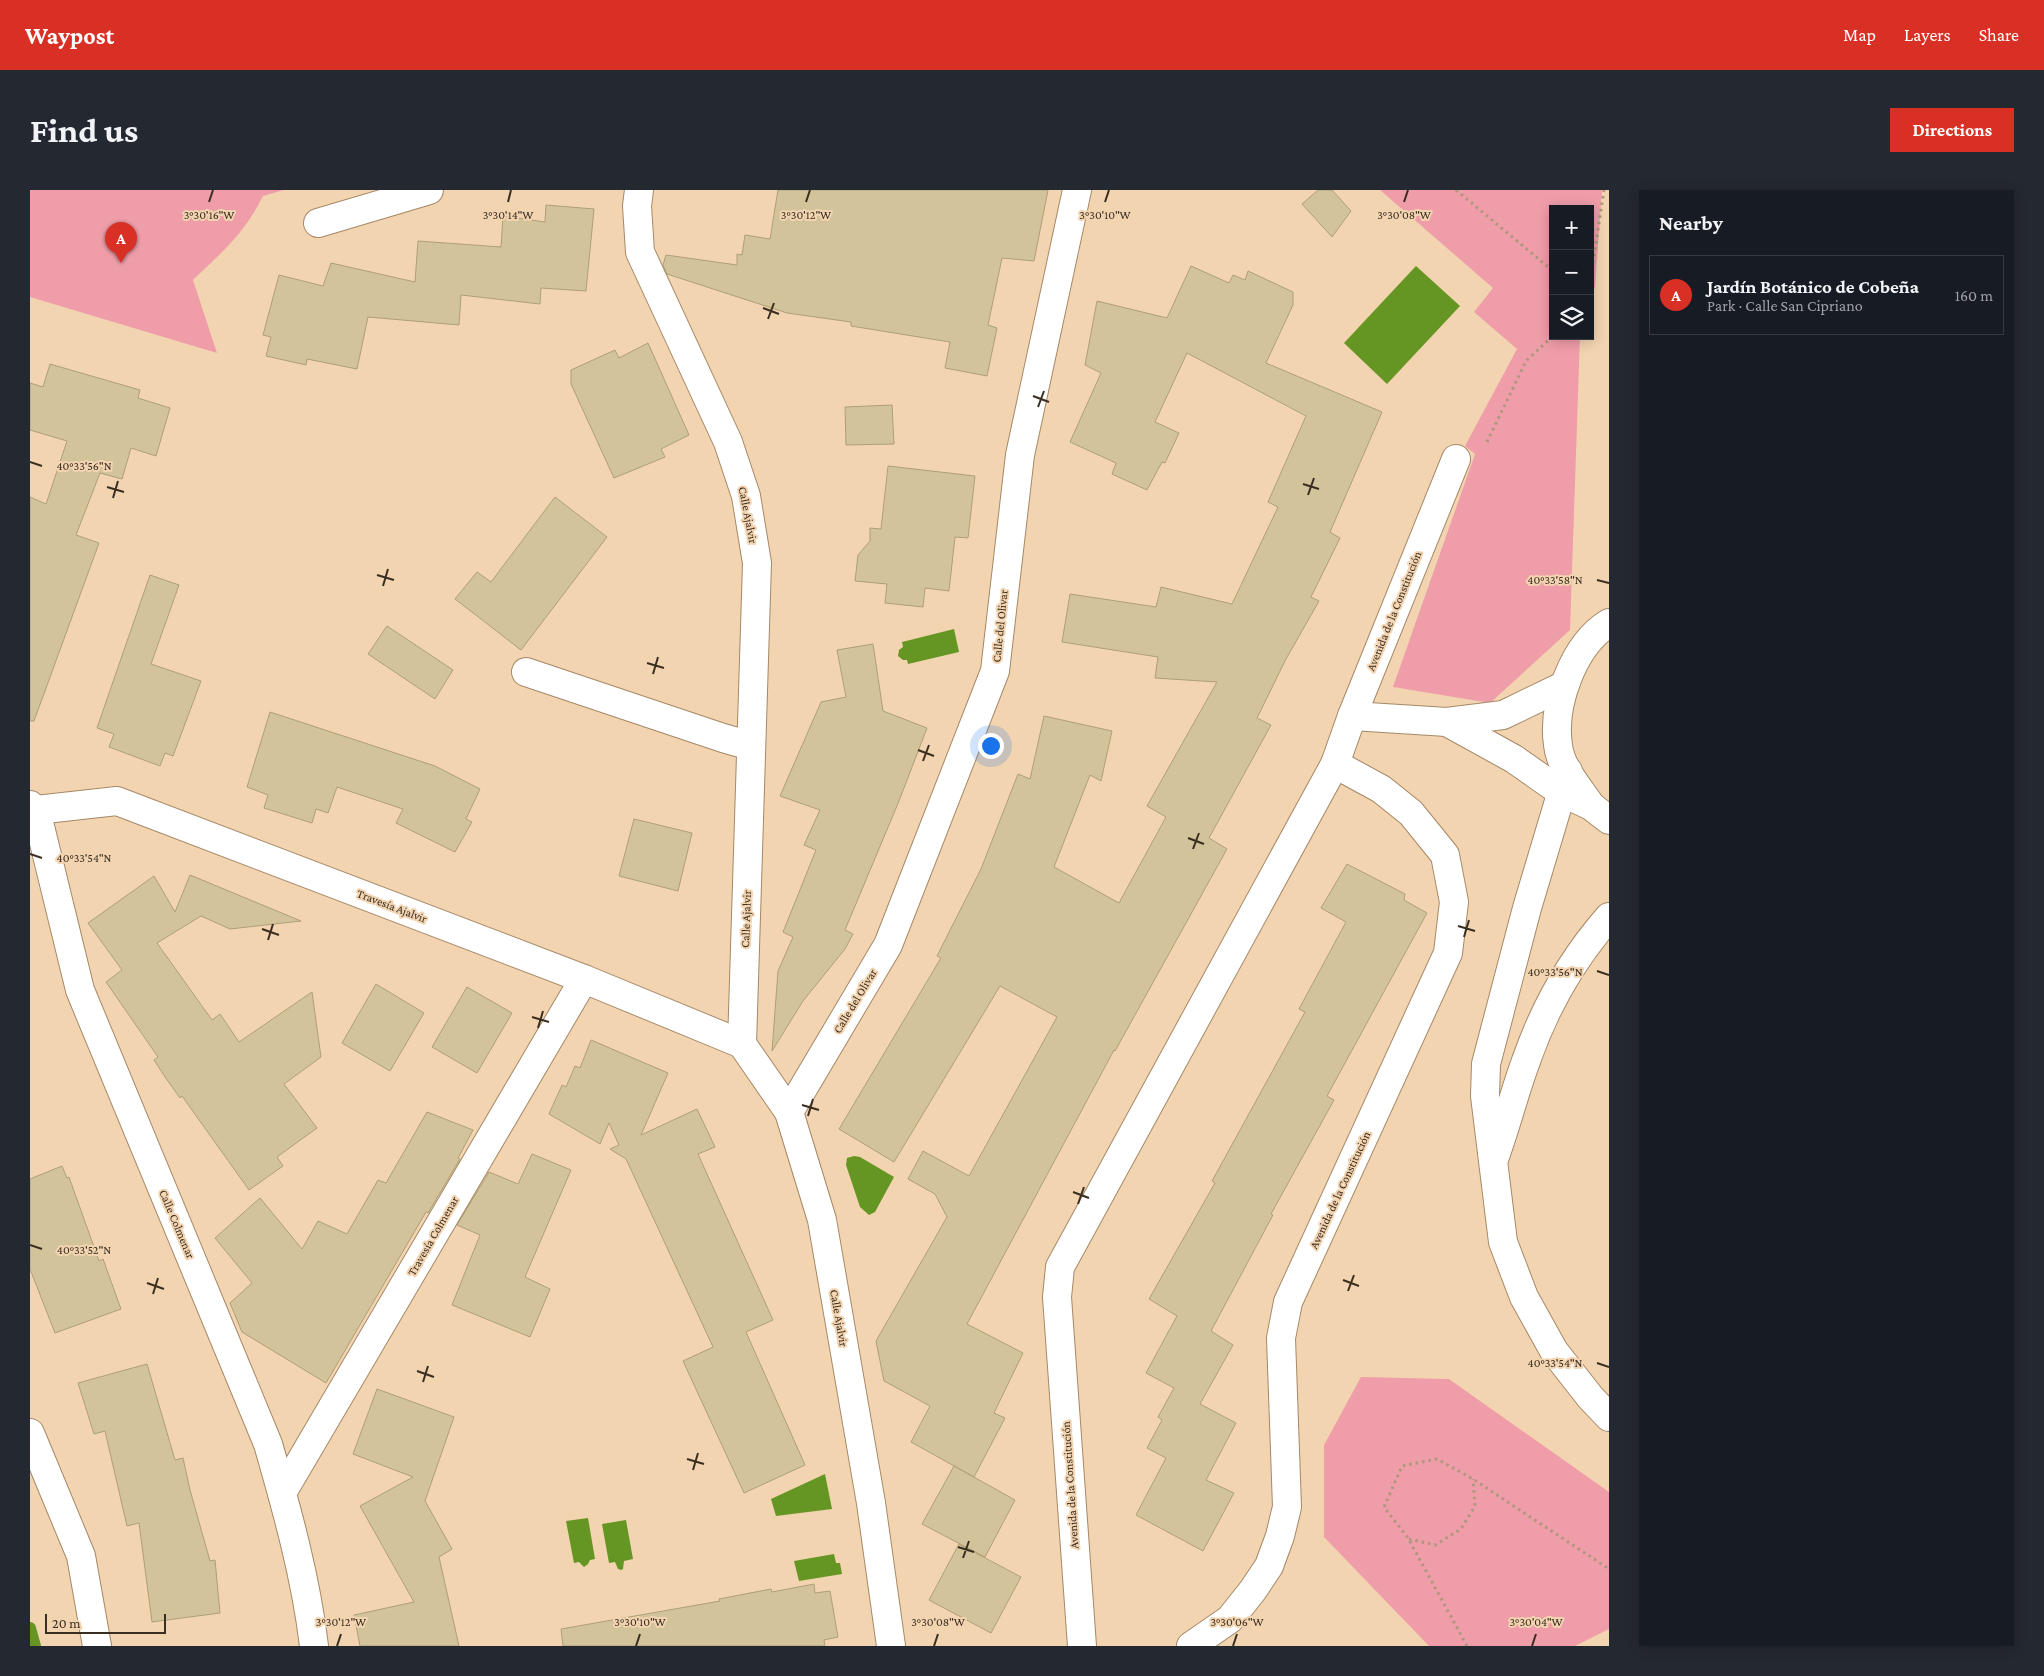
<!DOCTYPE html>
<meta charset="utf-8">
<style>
body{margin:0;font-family:"Crimson Pro",serif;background:#242831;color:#f1f3f6}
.controls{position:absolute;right:15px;top:15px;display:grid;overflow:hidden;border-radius:0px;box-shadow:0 2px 12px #0003}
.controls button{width:45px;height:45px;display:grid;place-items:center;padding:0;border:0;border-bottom:1px solid #363941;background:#171b24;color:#f1f3f6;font:25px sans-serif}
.scale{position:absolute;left:15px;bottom:12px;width:121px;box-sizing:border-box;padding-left:5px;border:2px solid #3a2e21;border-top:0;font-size:14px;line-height:18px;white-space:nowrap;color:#3a2e21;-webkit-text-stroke:4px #f3d4b1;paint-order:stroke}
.you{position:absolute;left:960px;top:555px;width:18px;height:18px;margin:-12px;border:4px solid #fff;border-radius:50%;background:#1a73e8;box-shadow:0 0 0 8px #1a73e833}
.badge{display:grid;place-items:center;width:32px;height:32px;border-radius:50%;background:#d93025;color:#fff;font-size:16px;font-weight:700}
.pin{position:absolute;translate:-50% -41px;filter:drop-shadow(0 1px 2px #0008)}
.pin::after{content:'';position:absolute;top:26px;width:18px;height:15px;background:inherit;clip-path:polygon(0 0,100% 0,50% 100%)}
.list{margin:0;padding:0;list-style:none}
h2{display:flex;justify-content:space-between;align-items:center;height:65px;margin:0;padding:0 20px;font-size:21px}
h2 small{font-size:16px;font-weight:400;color:#9ea1a6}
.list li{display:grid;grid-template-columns:32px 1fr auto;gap:15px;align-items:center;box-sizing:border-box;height:80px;margin:0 10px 10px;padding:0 10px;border:1px solid #363941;border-radius:0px}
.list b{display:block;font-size:19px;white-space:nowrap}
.list p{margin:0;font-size:16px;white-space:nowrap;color:#9ea1a6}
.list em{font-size:16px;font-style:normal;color:#9ea1a6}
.icon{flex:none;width:28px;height:28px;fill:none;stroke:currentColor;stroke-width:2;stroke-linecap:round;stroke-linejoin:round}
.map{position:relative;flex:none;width:1579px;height:1456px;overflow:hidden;border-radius:0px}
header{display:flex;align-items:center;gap:30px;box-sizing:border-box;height:70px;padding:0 25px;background:#d93025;color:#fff}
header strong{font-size:24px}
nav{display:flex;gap:28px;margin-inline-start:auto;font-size:18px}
.intro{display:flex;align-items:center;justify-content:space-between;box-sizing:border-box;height:120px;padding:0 30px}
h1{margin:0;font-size:35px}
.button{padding:12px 22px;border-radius:0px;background:#d93025;color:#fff;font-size:18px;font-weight:700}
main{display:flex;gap:30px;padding:0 30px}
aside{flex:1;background:#171b24;border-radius:0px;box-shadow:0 2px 12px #0003}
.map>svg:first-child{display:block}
.green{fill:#ef9da9}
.water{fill:#659522}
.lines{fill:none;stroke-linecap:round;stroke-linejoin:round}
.stream{stroke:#659522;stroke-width:12}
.building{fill:#d3c39a;stroke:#ad9f76}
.minor-casing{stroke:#a58867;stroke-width:30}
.path{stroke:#af977c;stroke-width:3;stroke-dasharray:2.5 4;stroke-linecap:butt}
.minor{stroke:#fff;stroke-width:28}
.ticks{fill:none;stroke:#3a2e21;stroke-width:2}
.labels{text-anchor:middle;stroke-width:4;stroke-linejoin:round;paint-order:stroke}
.street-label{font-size:12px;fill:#3a2e21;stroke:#f3d4b1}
.ticks-label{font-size:12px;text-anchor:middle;fill:#3a2e21;stroke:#f3d4b1;stroke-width:4;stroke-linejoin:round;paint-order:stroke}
</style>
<header>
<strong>Waypost</strong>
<nav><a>Map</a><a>Layers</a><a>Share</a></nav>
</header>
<div class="intro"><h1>Find us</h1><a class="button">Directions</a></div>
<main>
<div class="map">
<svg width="1579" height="1456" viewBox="0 0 1579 1456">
<rect width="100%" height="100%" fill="#f3d4b1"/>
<g class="green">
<path d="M0,0H254L233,6C214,44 193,61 163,90L187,163L0,107Z"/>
<polygon points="1350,0 1572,0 1565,97 1560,105 1560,19 1523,19 1523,146 1550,146 1540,440 1460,513 1363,497 1445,264 1435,256 1487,159 1444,122 1463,98"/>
<polygon points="1331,1187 1419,1189 1579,1302 1579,1439 1545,1456 1399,1456 1294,1347 1294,1255"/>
</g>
<g class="water">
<polygon points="1386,76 1430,116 1357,194 1314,153"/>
<polygon points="924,439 929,462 878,474 877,470 873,470 868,466 869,460 873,457 872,452"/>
<polygon points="824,966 830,967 864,987 845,1022 839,1025 830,1017 816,975 817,968"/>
<polygon points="795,1284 802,1319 746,1326 741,1309"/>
<polygon points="558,1328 565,1369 560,1370 558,1374 554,1377 549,1372 544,1373 536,1331"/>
<polygon points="596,1330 603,1369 594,1371 593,1379 591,1380 588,1379 585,1372 579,1373 572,1334"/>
<polygon points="804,1364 806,1373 810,1373 812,1384 769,1391 764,1371"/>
</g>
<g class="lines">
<polyline class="stream" points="0,1438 5,1456"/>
</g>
<g class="building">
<polygon points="748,0 1018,0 1004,71 972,68 958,135 967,138 957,186 915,178 920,152 821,136 821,132 757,123 637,84 633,75 636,65 707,75 707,64 712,65 715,45 740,49"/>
<polygon points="1288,0 1302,0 1321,21 1302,47 1272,14"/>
<polygon points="516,15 564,19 556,101 511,98 510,114 431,105 429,135 338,127 327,179 277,169 276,175 236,166 241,147 233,145 249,85 293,96 301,73 385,92 388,51 471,57 473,26 515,32"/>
<polygon points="1161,76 1199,93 1203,85 1215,90 1218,81 1263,102 1263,115 1236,173 1352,222 1300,342 1310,348 1281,407 1289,411 1256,469 1227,528 1241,535 1179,648 1197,659 1085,861 1084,860 937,1134 993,1163 964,1223 975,1228 944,1287 881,1252 900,1216 854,1191 846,1151 917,1027 905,1004 878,989 893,961 939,986 1027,827 970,796 864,972 809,939 911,768 907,766 951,679 988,584 1000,589 1014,526 1082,541 1071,591 1060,585 1024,677 1089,713 1136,627 1117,616 1187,492 1125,488 1128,467 1032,452 1040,404 1126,417 1131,397 1202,414 1248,317 1238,312 1276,226 1157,163 1125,232 1149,243 1135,273 1132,272 1117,300 1082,284 1086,273 1040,252 1071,183 1055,175 1067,111 1137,128"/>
<polygon points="618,153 659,245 631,259 635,267 584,288 541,194 541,180 585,160 589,168"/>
<polygon points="20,174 110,200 108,208 140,218 126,266 101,258 92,289 70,283 46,345 69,353 4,531 0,531 0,307 16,314 37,251 0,240 0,193 13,197"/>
<polygon points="862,215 864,254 816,255 815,217"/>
<polygon points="858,276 945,286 938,348 925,347 919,401 895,398 893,417 855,413 857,394 825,391 828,365 840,351 840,338 851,339"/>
<polygon points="525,307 577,347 491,460 425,409 447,382 461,392"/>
<polygon points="120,385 149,395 121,474 171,491 143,566 135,563 130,576 79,557 84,544 67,538"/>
<polygon points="357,436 423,480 405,509 338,464"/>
<polygon points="843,454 853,521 897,538 869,611 815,740 823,744 815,759 773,811 742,861 748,781 763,747 753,742 786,660 774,655 790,620 750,606 791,512 816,507 807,460"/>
<polygon points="240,522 405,576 450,599 436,629 442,632 425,662 366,633 373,619 307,597 298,623 286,619 282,633 234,618 238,605 217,597"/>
<polygon points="604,629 662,643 648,701 589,686"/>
<polygon points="1317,674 1375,704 1374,710 1397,723 1297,906 1304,910 1241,1024 1243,1025 1181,1141 1203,1155 1170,1214 1206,1233 1176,1290 1204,1303 1173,1361 1106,1325 1136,1268 1117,1258 1132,1230 1128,1227 1144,1198 1116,1183 1147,1126 1119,1109 1185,993 1182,991 1275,822 1269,819 1316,732 1291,718"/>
<polygon points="160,685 271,731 200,739 171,726 127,753 182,830 190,824 209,852 282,802 291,867 254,894 287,938 247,967 253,976 219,1000 152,906 150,908 135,887 124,870 128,867 76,792 92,780 58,733 124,686 145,722"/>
<polygon points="346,794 394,823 360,881 312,853"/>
<polygon points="437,797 482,823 447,883 402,857"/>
<polygon points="561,850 638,883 611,945 667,919 685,957 668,964 743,1130 716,1142 775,1275 714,1303 653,1171 683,1157 596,969 580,959 589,955 579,933 570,954 519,924 532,895 536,897 545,876 550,878"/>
<polygon points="397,922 443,940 428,968 430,969 398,1023 396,1022 296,1193 212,1142 200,1113 222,1093 185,1048 230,1008 272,1059 288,1031 317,1044 348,990 356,993"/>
<polygon points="502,964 541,980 495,1087 520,1099 500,1147 422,1115 450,1045 427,1035 459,982 488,994"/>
<polygon points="32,976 37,988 39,987 69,1071 73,1069 91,1119 25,1143 0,1079 0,989"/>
<polygon points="117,1174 145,1270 153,1268 160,1300 180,1371 185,1370 190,1423 122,1432 109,1333 97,1336 75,1241 64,1244 48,1193"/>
<polygon points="347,1199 424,1227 395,1311 422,1359 409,1367 429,1456 330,1456 324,1425 384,1412 330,1316 383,1287 323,1264"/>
<polygon points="924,1276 985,1310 955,1367 892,1334"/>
<polygon points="929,1354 991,1387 961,1443 899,1410"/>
<polygon points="784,1394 785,1403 800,1401 808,1447 794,1450 795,1456 533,1456 531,1439 690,1411 689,1409 741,1399 742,1402"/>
</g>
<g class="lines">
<defs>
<g id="minor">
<polyline points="609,0 607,16 610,62 698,252 716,306 727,373 712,854 759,922 792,1030 841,1313 861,1456"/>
<polyline points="288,33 399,0"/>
<polyline points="496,482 693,548 721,556"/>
<polyline points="1322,526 1417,532 1473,525 1533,496"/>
<polyline points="1417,532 1484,569 1531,602 1561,616 1579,630"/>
<polyline points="1538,581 1497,718 1456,874 1455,906 1473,1052 1494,1107 1524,1161 1560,1207 1579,1227"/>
<path d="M0,615L6,620L50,800L238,1254C257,1320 276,1388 284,1456"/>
<path d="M1561,616C1549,598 1530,577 1528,555C1522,515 1543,455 1579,433"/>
<polyline points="6,620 87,611 554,789 712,854"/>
<polyline points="759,922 858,755 965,481 990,265 1047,0"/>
<path d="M1464,969C1476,937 1484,903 1496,871C1514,819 1543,768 1579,727"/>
<polyline points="0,1243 51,1366 67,1456"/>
<polyline points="252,1303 554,789"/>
<polyline points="1052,1456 1027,1107 1030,1077 1305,574 1322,526 1426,269"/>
<polyline points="1161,1456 1200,1429 1223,1400 1239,1376 1250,1346 1257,1317 1251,1148 1258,1112 1418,763 1424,712 1415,665 1381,623 1351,599 1305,574"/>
</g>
</defs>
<use href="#minor" class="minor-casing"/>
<g class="path">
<polyline points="1426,0 1523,81"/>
<polyline points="1560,92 1574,0"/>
<polyline points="1457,252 1496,171 1523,146"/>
<polyline points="1379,1349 1405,1355 1431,1339 1445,1316 1443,1289"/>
<polyline points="1437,1456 1378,1348 1354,1317 1372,1276 1407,1269 1443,1289 1579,1379"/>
</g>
<use href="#minor" class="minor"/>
</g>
<path class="ticks" d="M179,12L183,0M478,12L481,0M776,12L780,0M1075,12L1079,0M1374,12L1378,0M733,118L749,124M738,129L744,113M1003,206L1019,212M1008,217L1014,201M0,272L12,276M1273,294L1289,299M77,297L94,302M1278,305L1284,288M83,308L88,291M347,385L364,390M1567,390L1579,393M353,396L358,379M617,473L634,478M623,484L628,467M888,560L904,566M893,571L899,555M1158,648L1174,654M1163,659L1169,643M0,664L12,668M1428,736L1445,741M232,739L249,745M1434,747L1439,730M238,750L243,734M1567,781L1579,785M502,827L519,832M508,838L513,821M772,915L789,920M778,926L783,909M1043,1002L1059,1008M1048,1014L1054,997M0,1055L12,1059M1313,1090L1329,1096M117,1093L134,1099M1318,1101L1324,1085M123,1104L128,1088M1567,1173L1579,1177M387,1181L404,1187M393,1192L398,1176M657,1269L674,1274M663,1280L668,1263M928,1357L944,1362M933,1368L939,1351M307,1456L311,1444M606,1456L610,1444M904,1456L908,1444M1203,1456L1207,1444M1502,1456L1506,1444"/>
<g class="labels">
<g class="street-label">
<text transform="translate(718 325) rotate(79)" y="4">Calle Ajalvir</text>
<text transform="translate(1364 421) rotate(-68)" y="4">Avenida de la Constitución</text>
<text transform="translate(970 436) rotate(-84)" y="4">Calle del Olivar</text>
<text transform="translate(362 716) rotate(21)" y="4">Travesía Ajalvir</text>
<text transform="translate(716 729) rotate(-88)" y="4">Calle Ajalvir</text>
<text transform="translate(825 811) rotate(-59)" y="4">Calle del Olivar</text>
<text transform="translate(1310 1000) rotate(-65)" y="4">Avenida de la Constitución</text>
<text transform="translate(147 1034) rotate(67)" y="4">Calle Colmenar</text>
<text transform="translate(403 1046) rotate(-60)" y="4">Travesía Colmenar</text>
<text transform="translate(809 1128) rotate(80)" y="4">Calle Ajalvir</text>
<text transform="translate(1040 1295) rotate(-94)" y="4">Avenida de la Constitución</text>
</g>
</g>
<g class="ticks-label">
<text x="179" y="29">3°30'16"W</text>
<text x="478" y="29">3°30'14"W</text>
<text x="776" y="29">3°30'12"W</text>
<text x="1075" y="29">3°30'10"W</text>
<text x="1374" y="29">3°30'08"W</text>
<text x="54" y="280">40°33'56"N</text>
<text x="1525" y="394">40°33'58"N</text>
<text x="54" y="672">40°33'54"N</text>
<text x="1525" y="786">40°33'56"N</text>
<text x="54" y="1064">40°33'52"N</text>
<text x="1525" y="1177">40°33'54"N</text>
<text x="311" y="1436">3°30'12"W</text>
<text x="610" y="1436">3°30'10"W</text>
<text x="908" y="1436">3°30'08"W</text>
<text x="1207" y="1436">3°30'06"W</text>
<text x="1506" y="1436">3°30'04"W</text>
</g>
</svg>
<div class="controls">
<button>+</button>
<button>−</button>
<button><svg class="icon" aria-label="layers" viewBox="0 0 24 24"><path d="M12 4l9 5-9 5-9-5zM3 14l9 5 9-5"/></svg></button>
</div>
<div class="scale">20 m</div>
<div class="you"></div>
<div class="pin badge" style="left:91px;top:73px">A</div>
</div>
<aside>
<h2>Nearby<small></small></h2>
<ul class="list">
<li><span class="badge">A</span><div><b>Jardín Botánico de Cobeña</b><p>Park · Calle San Cipriano</p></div><em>160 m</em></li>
</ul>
</aside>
</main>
